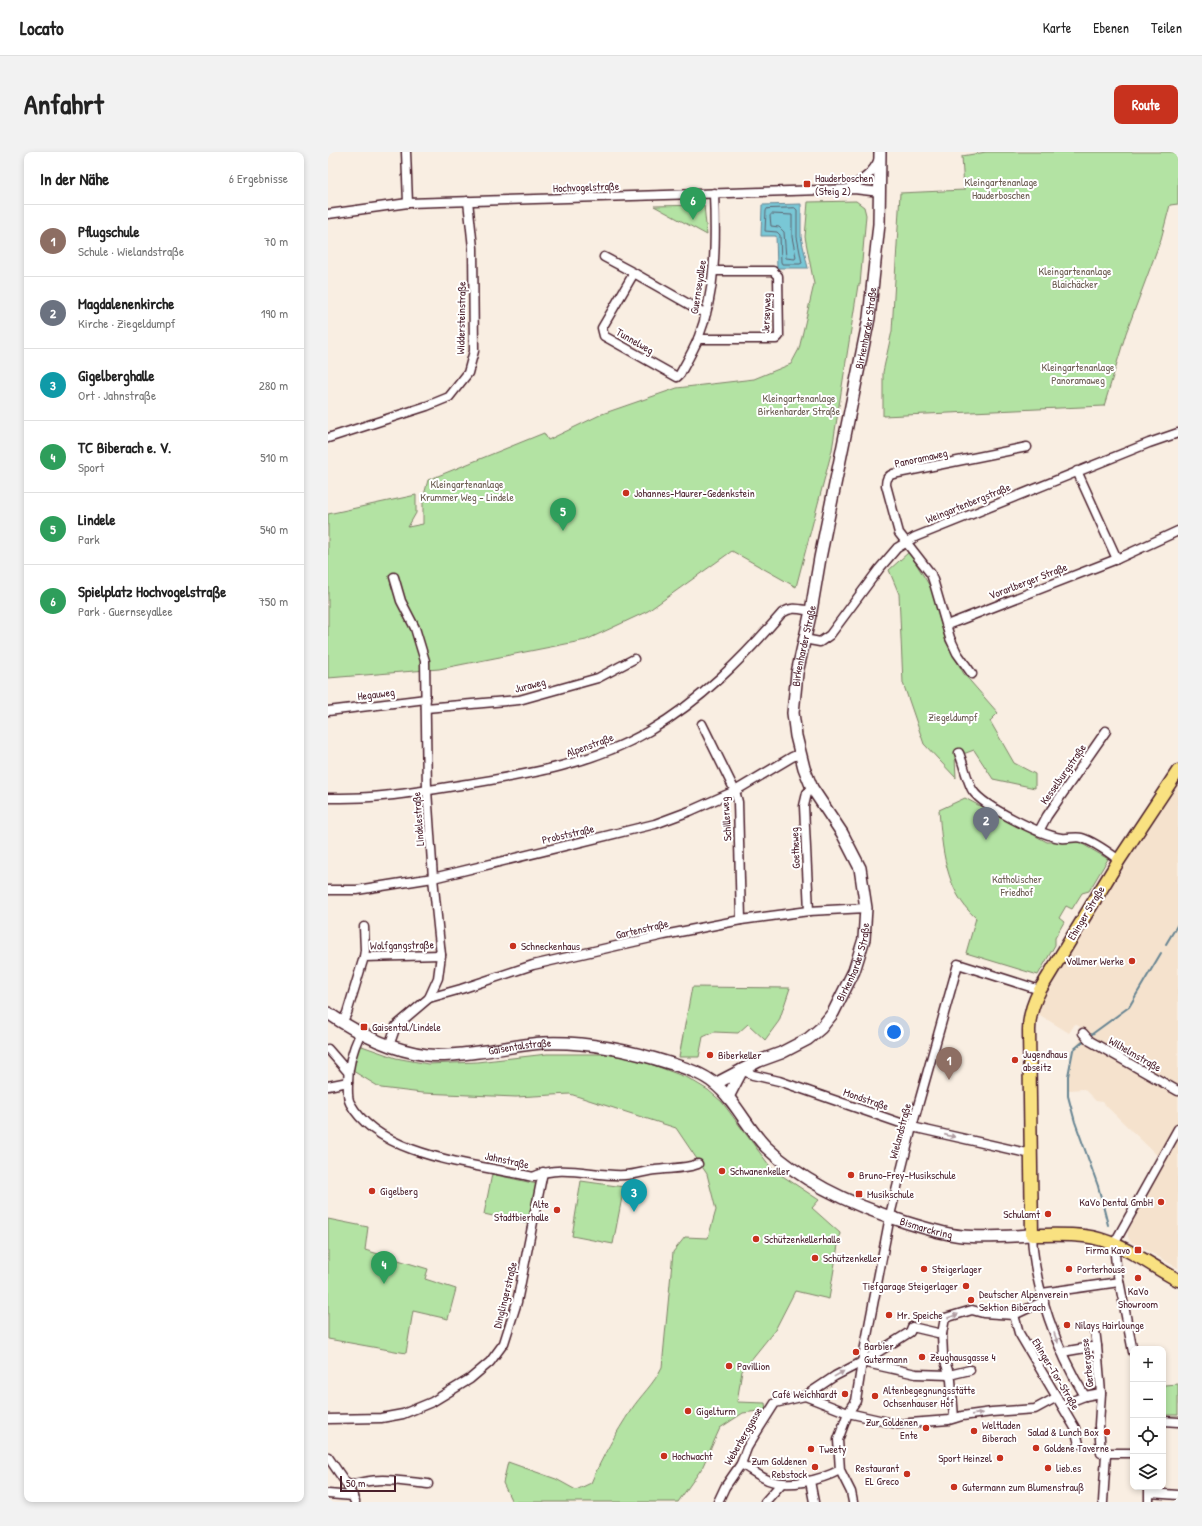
<!DOCTYPE html>
<html lang="de">
<meta charset="utf-8">
<style>
body{margin:0;font-family:"Patrick Hand",sans-serif;background:#f2f2f2;color:#222}
.controls{position:absolute;right:12px;bottom:12px;display:grid;overflow:hidden;border-radius:8px;box-shadow:0 2px 6px #0003}
.controls button{width:36px;height:36px;display:grid;place-items:center;padding:0;border:0;border-bottom:1px solid #e0e0e0;background:#fff;color:#222;font:20px sans-serif}
.scale{position:absolute;left:12px;bottom:10px;width:56px;box-sizing:border-box;padding-left:4px;border:2px solid #4a1f2b;border-top:0;font-size:11px;line-height:14px;white-space:nowrap;color:#4a1f2b;-webkit-text-stroke:3px #fff;paint-order:stroke}
.you{position:absolute;left:566px;top:880px;width:14px;height:14px;margin:-10px;border:3px solid #fff;border-radius:50%;background:#1a73e8;box-shadow:0 0 0 6px #1a73e833}
.badge{display:grid;place-items:center;width:26px;height:26px;border-radius:50%;background:#c8321e;color:#fff;font-size:13px;font-weight:700}
.pin{position:absolute;translate:-50% -33px;filter:drop-shadow(0 1px 2px #0008)}
.pin::after{content:'';position:absolute;top:21px;width:14px;height:12px;background:inherit;clip-path:polygon(0 0,100% 0,50% 100%)}
.list{margin:0;padding:0;list-style:none}
h2{display:flex;justify-content:space-between;align-items:center;height:52px;margin:0;padding:0 16px;font-size:17px}
h2 small{font-size:13px;font-weight:400;color:#767676}
.list li{display:grid;grid-template-columns:26px 1fr auto;gap:12px;align-items:center;box-sizing:border-box;height:72px;padding:0 16px;border-top:1px solid #e0e0e0}
.list b{display:block;font-size:15px;white-space:nowrap}
.list p{margin:0;font-size:13px;white-space:nowrap;color:#767676}
.list em{font-size:13px;font-style:normal;color:#767676}
.icon{flex:none;width:22px;height:22px;fill:none;stroke:currentColor;stroke-width:2;stroke-linecap:round;stroke-linejoin:round}
.map{position:relative;flex:none;width:850px;height:1350px;overflow:hidden;border-radius:8px}
header{display:flex;align-items:center;gap:24px;box-sizing:border-box;height:56px;padding:0 20px;background:#fff;border-bottom:1px solid #e0e0e0}
header strong{font-size:19px}
nav{display:flex;gap:22px;margin-inline-start:auto;font-size:14px}
.intro{display:flex;align-items:center;justify-content:space-between;box-sizing:border-box;height:96px;padding:0 24px}
h1{margin:0;font-size:28px}
.button{padding:10px 18px;border-radius:8px;background:#c8321e;color:#fff;font-size:14px;font-weight:700}
main{display:flex;gap:24px;padding:0 24px}
aside{flex:1;background:#fff;border-radius:8px;box-shadow:0 2px 6px #0003}
.map>svg:first-child{display:block}
.built{fill:#f5e2cd}
.green{fill:#b3e3a3;stroke:#7e8167}
.water{fill:#79c7d6;stroke:#668492}
.lines{fill:none;stroke-linecap:round;stroke-linejoin:round}
.shore{stroke:#5d626f;stroke-width:1}
.stream{stroke:#668492;stroke-width:2}
.minor-casing{stroke:#4a1f2b;stroke-width:11}
.secondary-casing{stroke:#4a1f2b;stroke-width:14}
.primary-casing{stroke:#4a1f2b;stroke-width:15}
.minor{stroke:#fff;stroke-width:8}
.secondary{stroke:#fff;stroke-width:11}
.primary{stroke:#f9e181;stroke-width:12}
.oneway{fill:#ae9aa0}
.poi-dot{fill:#c8321e;stroke:#fff;stroke-width:1.5}
.labels{text-anchor:middle;stroke-width:4;stroke-linejoin:round;paint-order:stroke}
.poi-label{font-size:11px;fill:#4a1f2b;stroke:#fff;text-anchor:start}
.park-label{font-size:11px;fill:#6a5a4f;stroke:#fff}
.street-label{font-size:11px;fill:#4a1f2b;stroke:#fff}
</style>
<header>
<strong>Locato</strong>
<nav><a>Karte</a><a>Ebenen</a><a>Teilen</a></nav>
</header>
<div class="intro"><h1>Anfahrt</h1><a class="button">Route</a></div>
<main>
<aside>
<h2>In der Nähe<small>6 Ergebnisse</small></h2>
<ul class="list">
<li><span class="badge" style="background:#8d6e63">1</span><div><b>Pflugschule</b><p>Schule · Wielandstraße</p></div><em>70 m</em></li>
<li><span class="badge" style="background:#6b7280">2</span><div><b>Magdalenenkirche</b><p>Kirche · Ziegeldumpf</p></div><em>190 m</em></li>
<li><span class="badge" style="background:#0f9aa8">3</span><div><b>Gigelberghalle</b><p>Ort · Jahnstraße</p></div><em>280 m</em></li>
<li><span class="badge" style="background:#2e9e5b">4</span><div><b>TC Biberach e. V.</b><p>Sport</p></div><em>510 m</em></li>
<li><span class="badge" style="background:#2e9e5b">5</span><div><b>Lindele</b><p>Park</p></div><em>540 m</em></li>
<li><span class="badge" style="background:#2e9e5b">6</span><div><b>Spielplatz Hochvogelstraße</b><p>Park · Guernseyallee</p></div><em>750 m</em></li>
</ul>
</aside>
<div class="map">
<svg width="850" height="1350" viewBox="0 0 850 1350">
<rect width="100%" height="100%" fill="#f9eee2"/>
<filter id="ink" filterUnits="userSpaceOnUse"><feTurbulence type="fractalNoise" baseFrequency=".025" numOctaves="2"/><feDisplacementMap in="SourceGraphic" scale="8" xChannelSelector="R" yChannelSelector="G"/><feConvolveMatrix kernelMatrix="1 2 1 2 8 2 1 2 1" color-interpolation-filters="sRGB"/></filter>
<g filter="url(#ink)">
<polygon class="built" points="850,633 850,1116 802,1089 800,1085 800,1079 836,1010 774,950 768,949 756,937 741,938 740,924 745,898 759,879 747,872 741,881 707,860 722,832 792,719 835,653"/>
<g class="green">
<polygon points="658,0 850,0 850,52 842,53 833,87 798,181 776,254 555,264 555,220 564,179 572,41 636,38 634,4"/>
<polygon points="528,49 536,55 538,63 532,133 530,133 504,298 468,435 404,399 320,459 258,488 111,517 0,526 0,362 88,343 88,361 80,375 95,372 95,347 100,328 216,281 220,288 274,262 349,236 426,227 463,212 471,197 486,132 477,85 480,50"/>
<polygon points="376,53 379,83 326,54"/>
<polygon points="581,400 603,436 618,490 636,522 670,561 662,569 686,611 707,622 707,636 665,627 646,598 627,605 628,626 596,592 575,531 571,442 561,418"/>
<path d="M637,646L719,690H751L780,707L761,739L754,741L744,757L738,754L731,766L736,770L727,786V793L710,823L638,801L648,766C617,739 614,695 611,658Z"/>
<polygon points="364,835 462,836 451,869 437,888 420,872 410,881 386,880 375,885 371,905 351,905"/>
<path d="M31,893L68,906L100,912L149,910L219,902H278L312,908L360,926L380,938L394,950L444,1017L491,1048L484,1056L512,1081L501,1147L467,1139L447,1178L414,1219L409,1250L437,1251L438,1258L415,1261L392,1276L374,1316L350,1350H184L175,1331L180,1310L228,1327L248,1338L263,1331C274,1305 288,1281 303,1258C313,1243 326,1232 334,1215L345,1100L357,1085L380,1086L388,1058L379,1022L348,976L242,942L188,945L94,941L53,936L25,919Z"/>
<polygon points="164,1022 209,1032 201,1072 156,1062"/>
<polygon points="253,1029 296,1035 285,1092 244,1084"/>
<polygon points="0,1067 40,1075 37,1098 100,1117 97,1127 128,1137 120,1167 85,1159 78,1201 0,1187"/>
<polygon points="850,1232 850,1263 837,1263 836,1233"/>
</g>
<polygon class="water" points="473,52 473,85 480,116 449,116 448,84 433,84 434,53"/>
<g class="lines">
<g class="shore">
<polygon points="467,56 469,58 469,85 474,111 472,112 454,112 453,110 452,83 449,80 437,79 438,59 439,57"/>
<polygon points="444,62 464,63 464,85 468,105 467,107 458,106 456,80 451,75 443,74 442,64"/>
</g>
<g class="stream">
<polyline points="838,792 850,772"/>
<polyline points="760,885 801,855 833,801"/>
<polyline points="757,888 745,898 740,924 740,944 747,970 770,1034 780,1073"/>
</g>
<defs>
<g id="minor">
<polyline points="78,0 80,51"/>
<path d="M520,37C533,29 545,22 551,7"/>
<polyline points="0,62 80,51 526,37 552,40"/>
<polyline points="276,105 306,121"/>
<path d="M378,162L306,121L274,176L276,184L349,225L352,222C358,211 365,199 370,187C388,141 388,90 386,41"/>
<polyline points="370,187 448,187 451,184 450,124 445,119 386,119"/>
<polyline points="0,286 99,254 121,245 140,221 146,199 145,96 140,49"/>
<polyline points="749,319 789,407"/>
<polyline points="619,473 789,407 850,379"/>
<polyline points="476,487 492,490 502,483 551,417 569,396 587,385 821,291 850,281"/>
<path d="M644,522L629,501L622,486L606,431L603,422L571,381L558,333C558,328 559,324 565,322L699,295"/>
<polyline points="98,556 191,548 270,526 306,507"/>
<polyline points="0,559 98,547"/>
<polyline points="374,572 407,639 410,650 413,768"/>
<path d="M631,601C635,610 640,632 645,639C656,655 713,683 733,686C740,687 748,684 754,686C767,690 780,700 791,708"/>
<path d="M0,646C14,646 28,646 42,645C75,643 107,637 139,632C201,622 265,612 321,579C373,549 415,506 454,461C464,454 471,457 483,459"/>
<polyline points="711,679 719,664 778,579"/>
<polyline points="0,738 29,738 105,726 327,672 362,659 407,639 464,605 471,602"/>
<polyline points="481,759 476,654 479,641 484,636"/>
<polyline points="36,805 37,798 36,775"/>
<polyline points="101,846 133,837 205,813 336,783 413,768 481,759 538,756"/>
<polyline points="14,871 19,861 36,805 113,803"/>
<polyline points="755,881 762,889 850,939"/>
<polyline points="61,894 68,874 101,846 110,826 113,803 105,726 99,638 97,509 87,476 73,449 66,425"/>
<polyline points="0,897 20,920"/>
<polyline points="414,918 425,923 451,929 584,975 703,1002"/>
<path d="M20,930C20,913 25,897 32,882"/>
<path d="M0,934L20,930C20,936 19,946 22,951C52,1006 150,1012 205,1025C233,1011 267,1025 297,1023C307,1023 317,1019 327,1018C342,1016 356,1017 370,1012"/>
<path d="M704,1083C706,1135 729,1200 757,1244"/>
<polyline points="714,1141 791,1130"/>
<polyline points="686,1163 691,1181 747,1276 751,1292"/>
<polyline points="767,1178 769,1194 773,1241"/>
<polyline points="734,1200 769,1194"/>
<polyline points="805,1200 788,1113 786,1092 850,977"/>
<polyline points="534,1210 588,1222 621,1223 642,1218"/>
<polyline points="477,1244 520,1261 569,1272 621,1268 634,1264 664,1260 707,1257 729,1245"/>
<polyline points="734,1253 757,1244 773,1241 771,1273 773,1301 805,1301"/>
<polyline points="626,1266 623,1228 615,1203 614,1182 617,1166 644,1158 655,1161 686,1163 716,1149"/>
<polyline points="0,1267 53,1266 75,1262 104,1250 142,1227 162,1210 176,1191 189,1150 215,1020"/>
<polyline points="835,1269 850,1270"/>
<polyline points="0,1305 20,1334 27,1350"/>
<path d="M413,1312C422,1317 431,1324 440,1328C460,1336 493,1328 512,1318"/>
<polyline points="482,1329 486,1350"/>
<path d="M20,1334C49,1324 71,1329 100,1332"/>
<polyline points="822,1341 850,1343"/>
<polyline points="0,1342 25,1344"/>
<polyline points="390,1350 397,1335 413,1312 419,1296 428,1281 447,1251 477,1244 507,1224 534,1210 582,1180 584,1175 614,1182"/>
<polyline points="437,1350 454,1331"/>
<polyline points="525,1350 523,1340 512,1318 510,1288 520,1261 528,1249 534,1210 563,1059 584,975 630,812 712,838"/>
<polyline points="775,1350 778,1302"/>
<polyline points="821,1350 821,1335"/>
</g>
<g id="secondary">
<path id="s1" d="M0,861C30,882 63,898 99,903C115,905 134,902 150,900C172,898 193,892 215,891C258,889 300,898 341,911C357,916 374,921 387,932C408,949 419,976 438,995C475,1031 530,1055 577,1070C596,1076 615,1082 634,1084C657,1086 681,1084 704,1083"/>
<path id="s2" d="M387,932L431,909L453,901L480,887L493,876L505,861L526,819L536,787L538,756L532,716L514,681L484,636L476,616L468,584L465,561L469,521L483,459L492,406L541,166L551,72L552,0"/>
<polyline points="400,945 414,918"/>
</g>
<path id="primary" d="M850,619L791,708L712,838C705,851 701,863 701,878L704,1083C721,1083 739,1082 756,1084C791,1088 820,1112 850,1128"/>
</defs>
<use href="#minor" class="minor-casing"/>
<use href="#secondary" class="secondary-casing"/>
<use href="#primary" class="primary-casing"/>
<use href="#minor" class="minor"/>
<use href="#secondary" class="secondary"/>
<use href="#primary" class="primary"/>
</g>
<defs><path id="oneway-solid" d="M-6-.8H1V-3.2L6.5 0L1 3.2V.8H-6Z"/></defs>
<g class="oneway">
<use href="#oneway-solid" transform="translate(622 984) rotate(13)"/>
<use href="#oneway-solid" transform="translate(625 1164) rotate(-20)"/>
<use href="#oneway-solid" transform="translate(728 1186) rotate(69)"/>
<use href="#oneway-solid" transform="translate(511 1222) rotate(-29)"/>
<use href="#oneway-solid" transform="translate(649 1262) rotate(-8)"/>
</g>
</g>
<g class="poi-dot">
<rect x="475" y="28" width="8" height="8" rx="2"/>
<circle cx="298" cy="341" r="4"/>
<circle cx="185" cy="794" r="4"/>
<circle cx="804" cy="809" r="4"/>
<rect x="32" y="871" width="8" height="8" rx="2"/>
<circle cx="382" cy="903" r="4"/>
<circle cx="687" cy="908" r="4"/>
<circle cx="394" cy="1019" r="4"/>
<circle cx="523" cy="1023" r="4"/>
<circle cx="44" cy="1039" r="4"/>
<rect x="527" y="1038" width="8" height="8" rx="2"/>
<circle cx="833" cy="1050" r="4"/>
<circle cx="229" cy="1058" r="4"/>
<circle cx="720" cy="1062" r="4"/>
<circle cx="428" cy="1087" r="4"/>
<rect x="806" y="1094" width="8" height="8" rx="2"/>
<circle cx="487" cy="1106" r="4"/>
<circle cx="596" cy="1117" r="4"/>
<circle cx="741" cy="1117" r="4"/>
<circle cx="810" cy="1126" r="4"/>
<circle cx="638" cy="1134" r="4"/>
<circle cx="643" cy="1148" r="4"/>
<circle cx="561" cy="1163" r="4"/>
<circle cx="739" cy="1173" r="4"/>
<circle cx="528" cy="1200" r="4"/>
<circle cx="594" cy="1205" r="4"/>
<circle cx="401" cy="1214" r="4"/>
<circle cx="517" cy="1242" r="4"/>
<circle cx="547" cy="1244" r="4"/>
<circle cx="360" cy="1259" r="4"/>
<circle cx="598" cy="1276" r="4"/>
<circle cx="646" cy="1279" r="4"/>
<circle cx="779" cy="1280" r="4"/>
<circle cx="708" cy="1296" r="4"/>
<circle cx="483" cy="1297" r="4"/>
<circle cx="336" cy="1304" r="4"/>
<circle cx="672" cy="1306" r="4"/>
<circle cx="487" cy="1315" r="4"/>
<circle cx="720" cy="1316" r="4"/>
<circle cx="579" cy="1322" r="4"/>
<circle cx="626" cy="1335" r="4"/>
</g>
<g class="labels">
<g class="poi-label">
<text x="487" y="30">Hauderboschen<tspan x="487" dy="13">(Steig 2)</tspan></text>
<text x="306" y="345">Johannes-Maurer-Gedenkstein</text>
<text x="193" y="798">Schneckenhaus</text>
<text x="796" y="813" text-anchor="end">Vollmer Werke</text>
<text x="44" y="879">Gaisental/Lindele</text>
<text x="695" y="906">Jugendhaus<tspan x="695" dy="13">abseitz</tspan></text>
<text x="390" y="907">Biberkeller</text>
<text x="402" y="1023">Schwanenkeller</text>
<text x="531" y="1027">Bruno-Frey-Musikschule</text>
<text x="52" y="1043">Gigelberg</text>
<text x="539" y="1046">Musikschule</text>
<text x="825" y="1054" text-anchor="end">KaVo Dental GmbH</text>
<text x="221" y="1056" text-anchor="end">Alte<tspan x="221" dy="13">Stadtbierhalle</tspan></text>
<text x="712" y="1066" text-anchor="end">Schulamt</text>
<text x="436" y="1091">Schützenkellerhalle</text>
<text x="802" y="1102" text-anchor="end">Firma Kavo</text>
<text x="495" y="1110">Schützenkeller</text>
<text x="604" y="1121">Steigerlager</text>
<text x="749" y="1121">Porterhouse</text>
<text x="630" y="1138" text-anchor="end">Tiefgarage Steigerlager</text>
<text x="810" y="1143" text-anchor="middle">KaVo<tspan x="810" dy="13">Showroom</tspan></text>
<text x="651" y="1146">Deutscher Alpenverein<tspan x="651" dy="13">Sektion Biberach</tspan></text>
<text x="569" y="1167">Mr. Speiche</text>
<text x="747" y="1177">Nilays Hairlounge</text>
<text x="536" y="1198">Barbier<tspan x="536" dy="13">Gutermann</tspan></text>
<text x="602" y="1209">Zeughausgasse 4</text>
<text x="409" y="1218">Pavillion</text>
<text x="555" y="1242">Altenbegegnungsstätte<tspan x="555" dy="13">Ochsenhauser Hof</tspan></text>
<text x="509" y="1246" text-anchor="end">Café Weichhardt</text>
<text x="368" y="1263">Gigelturm</text>
<text x="590" y="1274" text-anchor="end">Zur Goldenen<tspan x="590" dy="13">Ente</tspan></text>
<text x="654" y="1277">Weltladen<tspan x="654" dy="13">Biberach</tspan></text>
<text x="771" y="1284" text-anchor="end">Salad &amp; Lunch Box</text>
<text x="716" y="1300">Goldene Taverne</text>
<text x="491" y="1301">Tweety</text>
<text x="344" y="1308">Hochwacht</text>
<text x="664" y="1310" text-anchor="end">Sport Heinzel</text>
<text x="479" y="1313" text-anchor="end">Zum Goldenen<tspan x="479" dy="13">Rebstock</tspan></text>
<text x="571" y="1320" text-anchor="end">Restaurant<tspan x="571" dy="13">EL Greco</tspan></text>
<text x="728" y="1320">lieb.es</text>
<text x="634" y="1339">Gutermann zum Blumenstrauß</text>
</g>
<g class="park-label">
<text x="673" y="34">Kleingartenanlage<tspan x="673" dy="13">Hauderboschen</tspan></text>
<text x="747" y="123">Kleingartenanlage<tspan x="747" dy="13">Blaichäcker</tspan></text>
<text x="750" y="219">Kleingartenanlage<tspan x="750" dy="13">Panoramaweg</tspan></text>
<text x="471" y="250">Kleingartenanlage<tspan x="471" dy="13">Birkenharder Straße</tspan></text>
<text x="139" y="336">Kleingartenanlage<tspan x="139" dy="13">Krummer Weg - Lindele</tspan></text>
<text x="625" y="569">Ziegeldumpf</text>
<text x="689" y="731">Katholischer<tspan x="689" dy="13">Friedhof</tspan></text>
</g>
<g class="street-label">
<text transform="translate(258 35) rotate(-2)" y="4">Hochvogelstraße</text>
<text transform="translate(370 135) rotate(-81)" y="4">Guernseyallee</text>
<text transform="translate(438 161) rotate(-88)" y="4">Jerseyweg</text>
<text transform="translate(133 166) rotate(-89)" y="4">Widdersteinstraße</text>
<text dy="4" stroke="none"><textPath href="#s2" startOffset="855">Birkenharder Straße</textPath></text>
<text transform="translate(307 189) rotate(30)" y="4">Tunnelweg</text>
<text transform="translate(593 306) rotate(-12)" y="4">Panoramaweg</text>
<text transform="translate(640 351) rotate(-22)" y="4">Weingartenbergstraße</text>
<text transform="translate(700 429) rotate(-21)" y="4">Vorarlberger Straße</text>
<text dy="4" stroke="none"><textPath href="#s2" startOffset="531">Birkenharder Straße</textPath></text>
<text transform="translate(202 533) rotate(-14)" y="4">Juraweg</text>
<text transform="translate(48 542) rotate(-7)" y="4">Hegauweg</text>
<text transform="translate(262 593) rotate(-20)" y="4">Alpenstraße</text>
<text transform="translate(735 622) rotate(-55)" y="4">Kesselburgstraße</text>
<text transform="translate(90 667) rotate(-94)" y="4">Lindelestraße</text>
<text transform="translate(398 667) rotate(-94)" y="4">Schillerweg</text>
<text transform="translate(240 682) rotate(-13)" y="4">Probststraße</text>
<text transform="translate(467 696) rotate(-93)" y="4">Goetheweg</text>
<text transform="translate(758 761) rotate(-59)" y="4">Ehinger Straße</text>
<text transform="translate(314 777) rotate(-13)" y="4">Gartenstraße</text>
<text transform="translate(74 793) rotate(-1)" y="4">Wolfgangstraße</text>
<text dy="4" stroke="none"><textPath href="#s2" startOffset="195">Birkenharder Straße</textPath></text>
<text dy="4" stroke="none"><textPath href="#s1" startOffset="202">Gaisentalstraße</textPath></text>
<text transform="translate(807 902) rotate(30)" y="4">Wilhelmstraße</text>
<text transform="translate(538 947) rotate(19)" y="4">Mondstraße</text>
<text transform="translate(572 979) rotate(-75)" y="4">Wielandstraße</text>
<text transform="translate(179 1008) rotate(12)" y="4">Jahnstraße</text>
<text dy="4" stroke="none"><textPath href="#s1" startOffset="667">Bismarckring</textPath></text>
<text transform="translate(177 1143) rotate(-76)" y="4">Dinglingerstraße</text>
<text transform="translate(759 1211) rotate(-96)" y="4">Gerbergasse</text>
<text transform="translate(728 1222) rotate(59)" y="4">Ehinger-Tor-Straße</text>
<text transform="translate(415 1284) rotate(-60)" y="4">Weberberggasse</text>
</g>
</g>
</svg>
<div class="controls">
<button>+</button>
<button>−</button>
<button><svg class="icon" aria-label="locate" viewBox="0 0 24 24"><circle cx="12" cy="12" r="6"/><path d="M12 2v4M12 18v4M2 12h4M18 12h4"/></svg></button>
<button><svg class="icon" aria-label="layers" viewBox="0 0 24 24"><path d="M12 4l9 5-9 5-9-5zM3 14l9 5 9-5"/></svg></button>
</div>
<div class="scale">50 m</div>
<div class="you"></div>
<div class="pin badge" style="left:621px;top:928px;background:#8d6e63">1</div>
<div class="pin badge" style="left:658px;top:688px;background:#6b7280">2</div>
<div class="pin badge" style="left:306px;top:1060px;background:#0f9aa8">3</div>
<div class="pin badge" style="left:56px;top:1132px;background:#2e9e5b">4</div>
<div class="pin badge" style="left:235px;top:379px;background:#2e9e5b">5</div>
<div class="pin badge" style="left:365px;top:68px;background:#2e9e5b">6</div>
</div>
</main>
